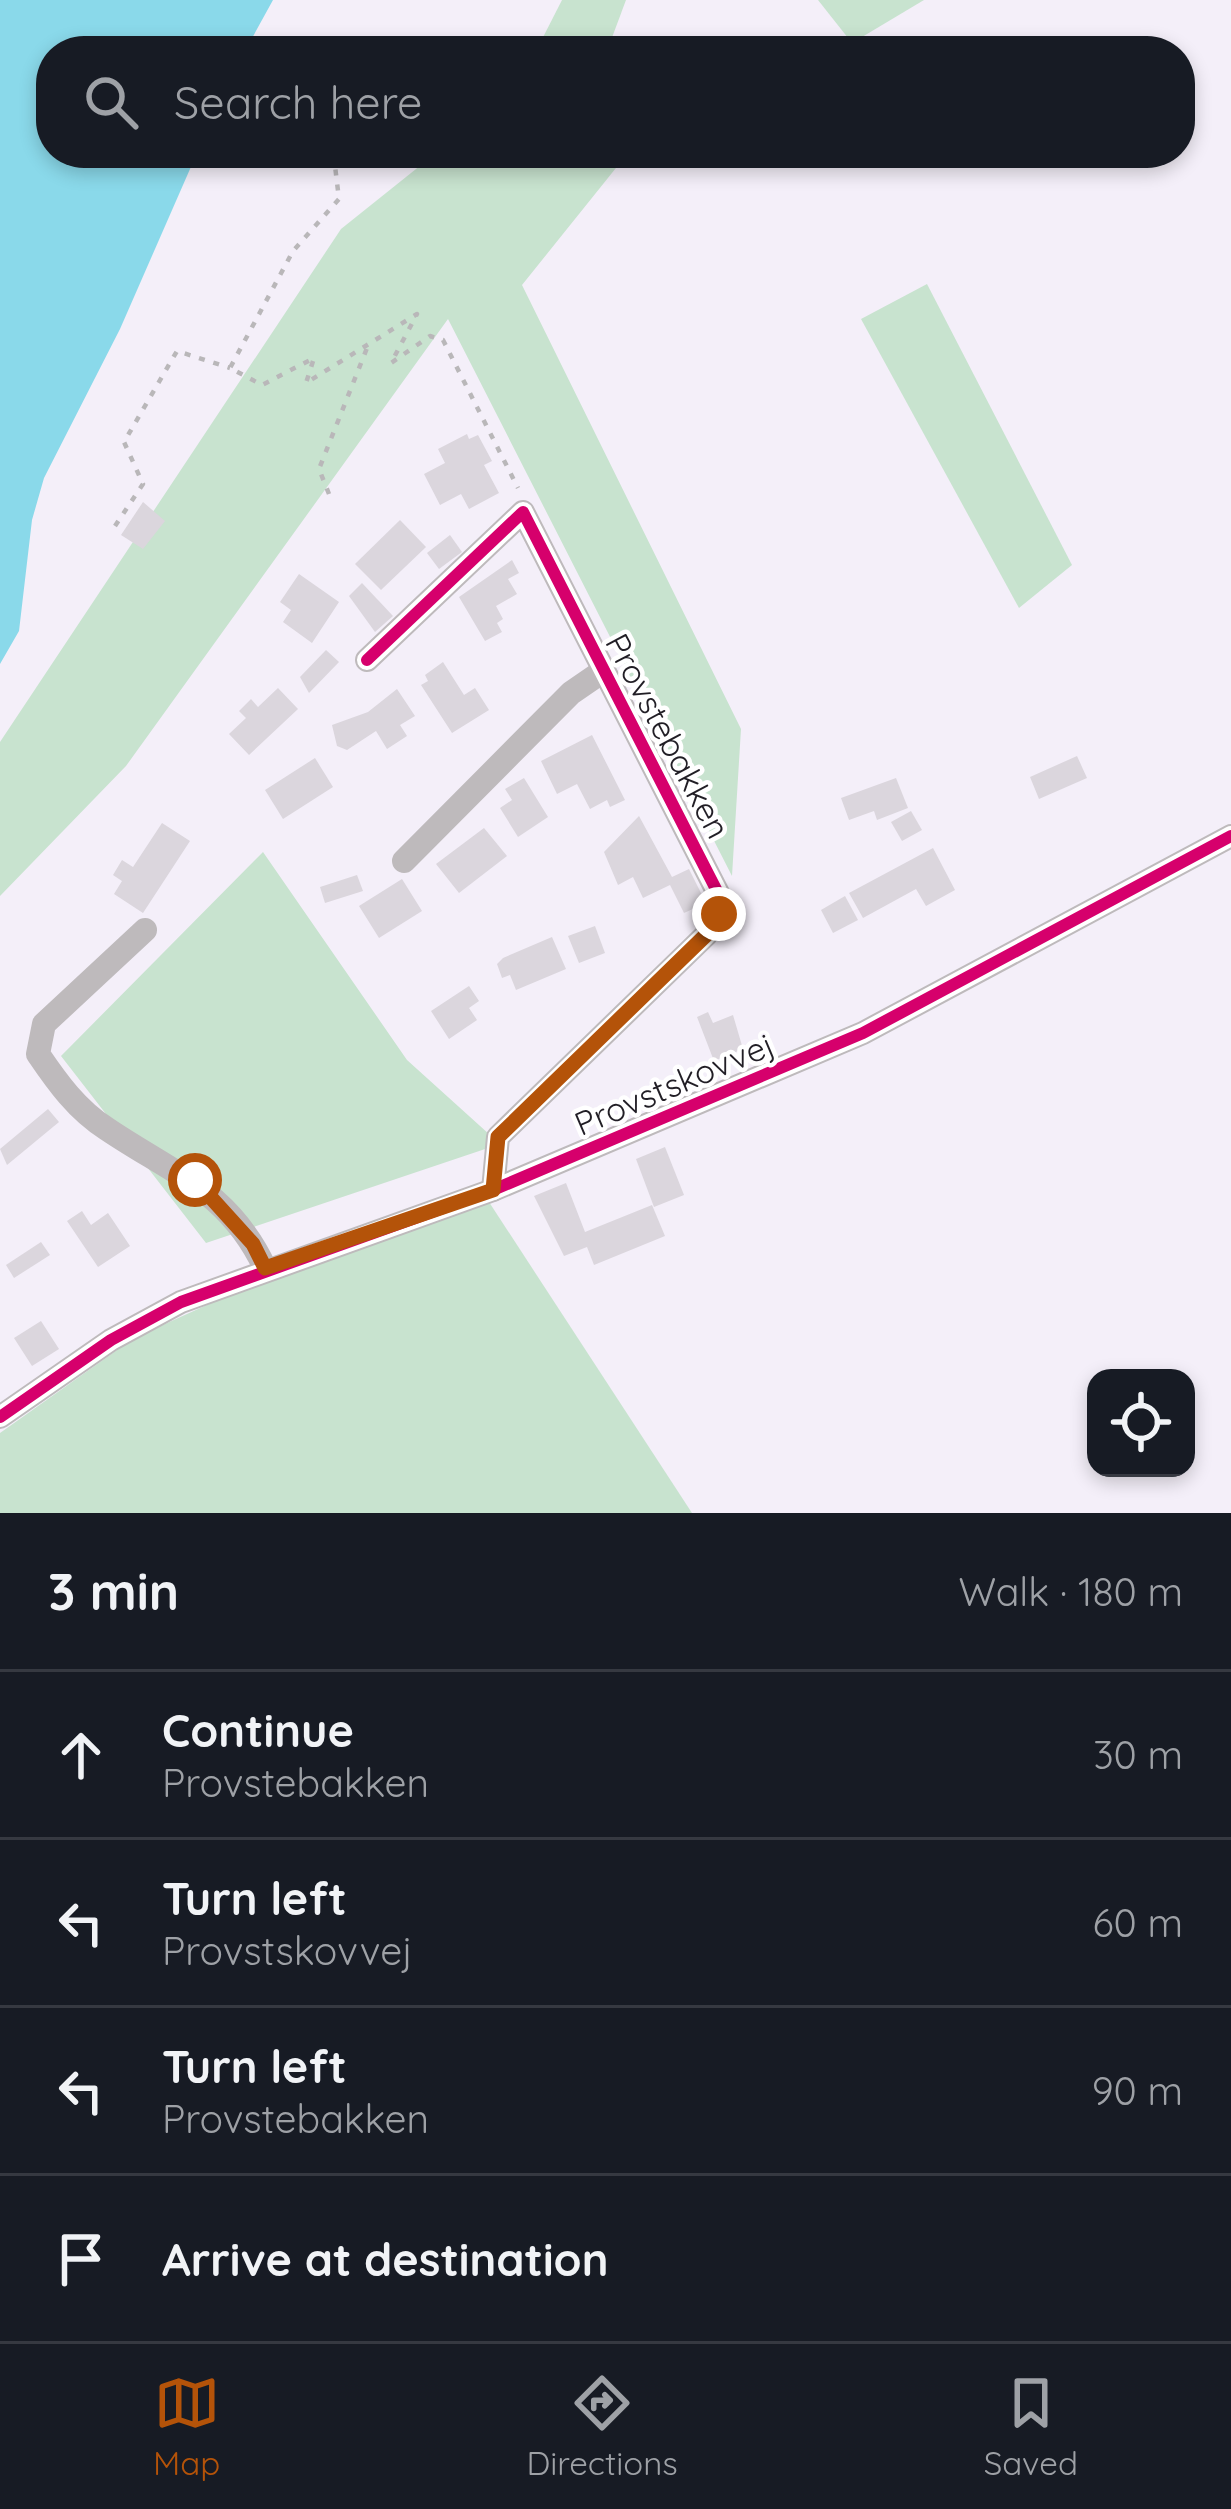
<!DOCTYPE html>
<meta charset="utf-8">
<style>
body{margin:0;font-family:Quicksand,sans-serif;background:#242831;color:#f1f3f6}
.controls{position:absolute;right:36px;bottom:36px;display:grid;overflow:hidden;border-radius:24px;box-shadow:0 6px 18px #0003}
.controls button{width:108px;height:108px;display:grid;place-items:center;padding:0;border:0;border-bottom:3px solid #363941;background:#171b24;color:#f1f3f6;font:60px sans-serif}
.stop{position:absolute;width:36px;height:36px;margin:-27px;border:9px solid #b45309;border-radius:50%;background:#fff}
.stop.end{background:#b45309;border-color:#fff;box-shadow:0 3px 12px #0008}
.list{margin:0;padding:0;list-style:none}
h2{display:flex;justify-content:space-between;align-items:center;height:156px;margin:0;padding:0 48px;font-size:51px}
h2 small{font-size:39px;font-weight:400;color:#9ea1a6}
.list li{display:grid;grid-template-columns:78px 1fr auto;gap:36px;align-items:center;box-sizing:border-box;height:168px;padding:0 48px;border-top:3px solid #363941}
.list b{display:block;font-size:45px;white-space:nowrap}
.list p{margin:0;font-size:39px;white-space:nowrap;color:#9ea1a6}
.list em{font-size:39px;font-style:normal;color:#9ea1a6}
.icon{flex:none;width:66px;height:66px;fill:none;stroke:currentColor;stroke-width:2;stroke-linecap:round;stroke-linejoin:round}
.map{position:relative;flex:none;width:1231px;height:1513px;overflow:hidden}
.search{position:absolute;background:#171b24;box-shadow:0 6px 18px #0003;left:36px;right:36px;top:36px;height:132px;display:flex;align-items:center;gap:30px;box-sizing:border-box;padding:0 42px;border-radius:48px;color:#9ea1a6;font-size:45px}
.sheet{height:828px;background:#171b24}
nav{display:flex;justify-content:space-around;align-items:center;box-sizing:border-box;height:168px;border-top:3px solid #363941;background:#171b24;font-size:33px;color:#9ea1a6}
nav a{display:grid;justify-items:center;gap:6px}
nav .on{color:#b45309}
.map>svg:first-child{display:block}
.green{fill:#c8e3cf}
.water{fill:#8ad9ea}
.building{fill:#dbd6dd}
.lines{fill:none;stroke-linecap:round;stroke-linejoin:round}
.path{stroke:#b9b7b9;stroke-width:4.5;stroke-dasharray:6 9;stroke-linecap:butt}
.minor{stroke:#bebabc;stroke-width:24}
.cycleway-casing{stroke:#fff;stroke-width:20}
.cycleway{stroke:#d6006c;stroke-width:12}
.route{stroke:#b45309;stroke-width:15}
.labels{text-anchor:middle;stroke-width:9;stroke-linejoin:round;paint-order:stroke}
.street-label{font-size:33px;fill:#211e25;stroke:#fff}
</style>
<div class="map">
<svg width="1231" height="1513" viewBox="0 0 1231 1513">
<rect width="100%" height="100%" fill="#f4eff9"/>
<g class="green">
<polygon points="562,0 626,0 607,51 536,51"/>
<polygon points="818,0 924,0 852,43"/>
<polygon points="436,153 628,153 522,285 741,729 732,876 448,319 126,766 0,896 0,742 341,229"/>
<polygon points="927,284 1072,565 1019,608 861,319"/>
<polygon points="263,852 407,1060 500,1144 206,1243 61,1056"/>
<polygon points="489,1202 692,1513 0,1513 0,1433 134,1338 229,1295"/>
</g>
<polygon class="water" points="0,0 273,0 245,51 51,51 51,153 197,153 120,329 44,478 32,520 19,631 0,664"/>
<g class="building">
<polygon points="467,434 469,439 478,435 492,461 484,465 499,493 469,509 461,494 440,505 424,474 445,463 438,449"/>
<polygon points="143,502 165,521 143,549 121,535"/>
<polygon points="400,520 426,547 381,590 355,564"/>
<polygon points="450,535 462,552 439,569 427,553"/>
<polygon points="512,560 519,573 508,579 517,594 496,606 503,619 497,623 502,632 485,641 459,597"/>
<polygon points="299,574 339,602 312,643 283,622 291,610 280,602"/>
<polygon points="362,583 393,616 375,632 349,596"/>
<polygon points="326,650 339,662 309,693 300,677"/>
<polygon points="443,662 464,695 475,688 489,710 452,733 421,685 428,681 425,675"/>
<polygon points="278,688 298,709 249,755 229,734 246,718 239,711 251,699 258,707"/>
<polygon points="397,689 415,716 400,725 407,736 387,749 376,731 347,750 337,746 332,725 368,712"/>
<polygon points="592,735 625,800 610,807 607,800 590,809 577,784 557,794 541,761"/>
<polygon points="1077,756 1087,778 1039,799 1030,777"/>
<polygon points="315,758 333,787 283,819 265,790"/>
<polygon points="524,778 548,817 518,837 500,808 512,800 505,789"/>
<polygon points="896,778 908,808 877,820 874,811 849,820 841,798"/>
<polygon points="911,811 922,830 902,841 891,822"/>
<polygon points="639,816 672,877 689,869 706,903 684,913 670,885 643,898 633,877 618,885 604,852"/>
<polygon points="162,823 190,841 143,913 114,894 122,881 113,875 122,860 133,867"/>
<polygon points="484,828 507,856 459,893 436,864"/>
<polygon points="933,848 955,890 926,906 916,889 863,918 849,893"/>
<polygon points="357,875 363,891 325,903 320,887"/>
<polygon points="402,879 422,911 379,938 359,906"/>
<polygon points="845,896 858,920 833,933 821,910"/>
<polygon points="595,926 605,953 579,963 568,936"/>
<polygon points="552,937 566,969 516,990 510,975 502,978 497,964 503,958"/>
<polygon points="469,986 479,1001 469,1008 477,1020 449,1039 431,1011"/>
<polygon points="708,1012 713,1023 733,1015 743,1049 714,1061 697,1017"/>
<polygon points="48,1109 59,1122 7,1165 0,1149"/>
<polygon points="665,1147 684,1195 654,1207 636,1159"/>
<polygon points="566,1183 585,1232 652,1205 665,1236 594,1265 587,1247 564,1256 534,1196"/>
<polygon points="82,1211 91,1225 108,1213 130,1246 98,1267 67,1221"/>
<polygon points="41,1242 50,1255 14,1278 6,1265"/>
<polygon points="41,1321 59,1349 32,1366 14,1338"/>
</g>
<g class="lines">
<g class="path">
<polyline points="312,153 335,166 339,199 293,251 230,368 262,385 314,358 306,383 417,314 391,363 430,336 443,340 518,488"/>
<polyline points="329,494 319,469 369,343"/>
<polyline points="115,526 143,484 124,442 177,351 230,368"/>
</g>
<g class="minor">
<polyline points="367,660 523,512 720,897 719,914 706,935 498,1137 493,1190"/>
<polyline points="404,861 571,693 603,671"/>
<path d="M145,930L44,1024L38,1054C57,1082 77,1110 107,1129C172,1173 229,1191 265,1268"/>
<polyline points="0,1417 111,1340 181,1302 493,1190 863,1033 1231,836"/>
</g>
<defs>
<g id="cycleway">
<polyline points="367,660 523,512 720,897 719,914 706,935 498,1137 493,1190"/>
<polyline points="0,1417 111,1340 181,1302 493,1190 863,1033 1231,836"/>
</g>
</defs>
<use href="#cycleway" class="cycleway-casing"/>
<use href="#cycleway" class="cycleway"/>
</g>
<g class="lines">
<polyline class="route" points="195,1180 253,1244 265,1268 493,1190 498,1137 706,935 719,914"/>
</g>
<g class="labels">
<g class="street-label">
<text transform="translate(668 736) rotate(62)" y="12">Provstebakken</text>
<text transform="translate(674 1084) rotate(-23)" y="12">Provstskovvej</text>
</g>
</g>
</svg>
<div class="controls">
<button><svg class="icon" aria-label="locate" viewBox="0 0 24 24"><circle cx="12" cy="12" r="6"/><path d="M12 2v4M12 18v4M2 12h4M18 12h4"/></svg></button>
</div>
<div class="stop" style="left:195px;top:1180px"></div>
<div class="stop end" style="left:719px;top:914px"></div>
<div class="search"><svg class="icon" aria-label="search" viewBox="0 0 24 24"><circle cx="10" cy="10" r="6"/><path d="M15 15l6 6"/></svg>Search here</div>
</div>
<section class="sheet">
<h2>3 min<small>Walk · 180 m</small></h2>
<ul class="list">
<li><svg class="icon" aria-label="ahead" viewBox="0 0 24 24"><path d="M12 20V5M6 11l6-6 6 6"/></svg><div><b>Continue</b><p>Provstebakken</p></div><em>30 m</em></li>
<li><svg class="icon" aria-label="left" viewBox="0 0 24 24"><path d="M17 20v-9H6M10 6l-5 5 5 5"/></svg><div><b>Turn left</b><p>Provstskovvej</p></div><em>60 m</em></li>
<li><svg class="icon" aria-label="left" viewBox="0 0 24 24"><path d="M17 20v-9H6M10 6l-5 5 5 5"/></svg><div><b>Turn left</b><p>Provstebakken</p></div><em>90 m</em></li>
<li><svg class="icon" aria-label="arrive" viewBox="0 0 24 24"><path d="M6 21V4h12l-3 4 3 4H6"/></svg><div><b>Arrive at destination</b></div></li>
</ul>
</section>
<nav>
<a class="on"><svg class="icon" aria-label="map" viewBox="0 0 24 24"><path d="M3 6l6-2 6 2 6-2v14l-6 2-6-2-6 2zM9 4v14M15 6v14"/></svg>Map</a>
<a><svg class="icon" aria-label="directions" viewBox="0 0 24 24"><path d="M12 3l9 9-9 9-9-9zM9 14v-3h6M13 9l2 2-2 2"/></svg>Directions</a>
<a><svg class="icon" aria-label="saved" viewBox="0 0 24 24"><path d="M7 4h10v16l-5-4-5 4z"/></svg>Saved</a>
</nav>
